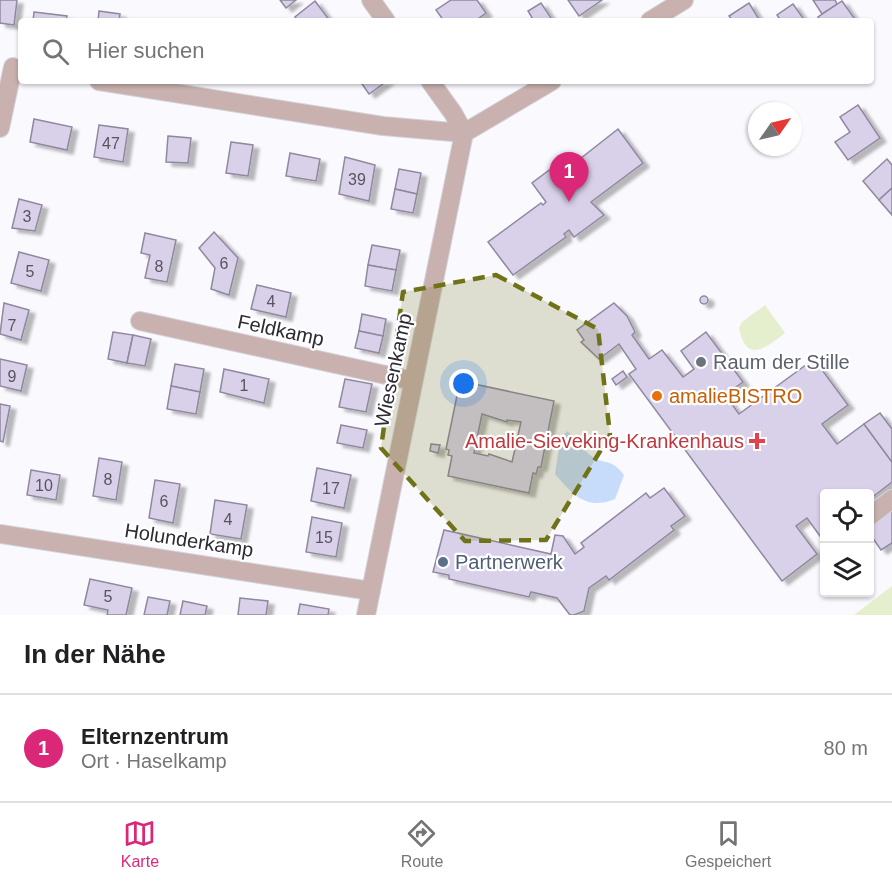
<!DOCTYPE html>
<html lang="de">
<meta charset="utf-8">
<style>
body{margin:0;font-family:Helvetica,sans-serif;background:#f6f6f6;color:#202124}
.controls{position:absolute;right:18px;bottom:18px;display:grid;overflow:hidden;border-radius:6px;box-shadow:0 2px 4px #0004}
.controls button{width:54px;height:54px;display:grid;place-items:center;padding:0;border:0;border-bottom:2px solid #e0e0e0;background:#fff;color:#202124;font:30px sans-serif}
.compass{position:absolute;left:748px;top:102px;width:54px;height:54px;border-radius:50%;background:#fff;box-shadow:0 2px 4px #0004;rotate:56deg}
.you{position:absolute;left:464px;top:384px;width:21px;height:21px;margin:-15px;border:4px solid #fff;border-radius:50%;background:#1a73e8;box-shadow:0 0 0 9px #1a73e833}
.badge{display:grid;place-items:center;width:39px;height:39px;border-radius:50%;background:#db2777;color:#fff;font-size:20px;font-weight:700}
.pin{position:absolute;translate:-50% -50px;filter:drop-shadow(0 2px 3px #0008)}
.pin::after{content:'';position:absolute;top:32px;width:21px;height:18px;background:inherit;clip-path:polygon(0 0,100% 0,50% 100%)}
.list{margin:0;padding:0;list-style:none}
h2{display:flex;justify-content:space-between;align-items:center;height:78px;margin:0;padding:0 24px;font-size:26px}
h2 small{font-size:20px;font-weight:400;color:#757577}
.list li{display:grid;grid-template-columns:39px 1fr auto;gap:18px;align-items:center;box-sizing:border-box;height:108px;padding:0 24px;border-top:2px solid #e0e0e0}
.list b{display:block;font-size:22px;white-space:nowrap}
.list p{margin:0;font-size:20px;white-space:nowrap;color:#757577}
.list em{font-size:20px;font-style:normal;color:#757577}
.icon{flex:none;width:33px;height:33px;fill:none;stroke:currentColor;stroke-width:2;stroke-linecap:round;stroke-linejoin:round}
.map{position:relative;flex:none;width:892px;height:615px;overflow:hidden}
.search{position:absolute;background:#fff;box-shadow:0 2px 4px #0004;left:18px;right:18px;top:18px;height:66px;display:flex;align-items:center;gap:15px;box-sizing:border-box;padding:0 21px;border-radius:6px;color:#757577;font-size:22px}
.sheet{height:186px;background:#fff}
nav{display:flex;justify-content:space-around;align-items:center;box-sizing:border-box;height:84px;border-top:2px solid #e0e0e0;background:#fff;font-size:16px;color:#757577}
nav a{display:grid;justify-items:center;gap:3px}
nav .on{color:#db2777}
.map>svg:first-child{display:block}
.green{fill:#e6efcd}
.water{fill:#c7dcfa}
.building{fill:#d9d1e9;stroke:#90889e;stroke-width:1.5;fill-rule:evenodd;filter:url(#shadow)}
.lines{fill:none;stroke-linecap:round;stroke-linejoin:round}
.minor-casing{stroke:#d5d4d9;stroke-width:20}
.minor{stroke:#c8b1af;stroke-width:18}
.marked{fill:#707218;fill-opacity:0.2;stroke:#707218;stroke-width:4.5;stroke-dasharray:12 8;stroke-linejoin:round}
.worship-dot{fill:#6b7280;stroke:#fff;stroke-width:2}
.food-dot{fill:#e8710a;stroke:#fff;stroke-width:2}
.health-dot{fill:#e0444e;stroke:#fff;stroke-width:2}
.service-dot{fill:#5c6f8a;stroke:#fff;stroke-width:2}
.labels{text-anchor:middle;stroke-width:4.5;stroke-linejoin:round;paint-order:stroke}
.number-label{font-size:16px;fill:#585460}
.street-label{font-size:20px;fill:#2d2a33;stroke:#fff}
.worship-label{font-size:20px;fill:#5b616d;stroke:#fff;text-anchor:start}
.food-label{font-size:20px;fill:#c56008;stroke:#fff;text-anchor:start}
.health-label{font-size:20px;fill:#be3a42;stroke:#fff;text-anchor:end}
.service-label{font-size:20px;fill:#4e5e75;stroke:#fff;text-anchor:start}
</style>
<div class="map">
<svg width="892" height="615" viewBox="0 0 892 615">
<defs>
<filter id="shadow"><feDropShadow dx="6" dy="4" stdDeviation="1.5" flood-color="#0004"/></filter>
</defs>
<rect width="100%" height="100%" fill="#faf9fe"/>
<g class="green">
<path d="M765,305L785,333C767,347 746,365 739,328L742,322Z"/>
<polygon points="892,586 892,615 854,615"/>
</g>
<path class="water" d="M567,431C577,439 582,448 591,456C604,465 612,458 624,475L615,499C587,511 573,495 555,474L560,441Z"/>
<g class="building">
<polygon points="0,0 17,0 14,25 0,23"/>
<polygon points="280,0 296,0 286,8"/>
<polygon points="451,0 477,0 486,13 475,21 444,21 436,10"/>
<polygon points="568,0 602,0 579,16"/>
<polygon points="813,0 835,0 837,4 822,14"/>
<polygon points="315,1 330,21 298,21 295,17"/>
<polygon points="842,1 854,18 850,21 821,21 818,17"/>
<polygon points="541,3 553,21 534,21 528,11"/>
<polygon points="749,3 760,21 733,21 729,16"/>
<polygon points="793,4 805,21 781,21 777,15"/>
<polygon points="99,11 120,14 119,21 98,21"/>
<polygon points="34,12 67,16 66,21 33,21"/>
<polygon points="360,81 387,81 369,94"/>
<polygon points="858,105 880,138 848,160 835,142 850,132 840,117"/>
<polygon points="34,119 72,127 67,150 30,142"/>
<polygon points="99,125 128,129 123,162 94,157"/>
<polygon points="618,129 643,163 591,202 604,215 574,237 569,230 564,234 566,237 513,275 488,242 541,203 543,205 546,202 532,183 556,165 562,173"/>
<polygon points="168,136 191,138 188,163 166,162"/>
<polygon points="231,142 253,145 248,176 226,173"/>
<polygon points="290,153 320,159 316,181 286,176"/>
<polygon points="345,157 375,165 369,201 339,194"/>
<polygon points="887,159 892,165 892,188 879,200 863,181"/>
<polygon points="399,169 421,173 417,194 395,189"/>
<polygon points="892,188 892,215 879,200"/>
<polygon points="395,189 417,194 413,213 391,209"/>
<polygon points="19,199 42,205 35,231 12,228"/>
<polygon points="214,232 238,258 229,295 211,289 215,268 199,248"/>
<polygon points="145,233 176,240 167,282 145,278 150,255 141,253"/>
<polygon points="372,245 400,250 396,270 368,265"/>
<polygon points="19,252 49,260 41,291 11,283"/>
<polygon points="368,265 396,270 392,291 365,286"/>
<polygon points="257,285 291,293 286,317 251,309"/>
<circle cx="704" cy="300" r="4"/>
<polygon points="4,303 29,310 21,340 0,334"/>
<polygon points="614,303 627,316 635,332 632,335 649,359 662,350 683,377 694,369 681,351 706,332 743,382 725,395 739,414 814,359 848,405 822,424 837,444 864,424 892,462 892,482 870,499 870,494 824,494 824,532 820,536 807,518 796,526 817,554 782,581 629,374 636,369 619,344 599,359 581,342 584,340 577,330"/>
<polygon points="362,314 386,319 383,336 359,331"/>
<polygon points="359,331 383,336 379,353 355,348"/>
<polygon points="113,332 133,335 127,363 108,359"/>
<polygon points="133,335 151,339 145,366 127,363"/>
<polygon points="0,359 27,365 21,391 0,386"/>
<polygon points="175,364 204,369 200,392 171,386"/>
<polygon points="224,369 269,379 264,403 220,392"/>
<polygon points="623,371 627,377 616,385 612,379"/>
<polygon points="345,379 372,384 366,412 339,407"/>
<path d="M460,381L554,401L541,467H538L536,474L533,473L529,493L448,476L452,456L448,455L449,450L446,449ZM482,414L507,422V420L521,422L512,462L489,454L488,456L474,453Z"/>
<polygon points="171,386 200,392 196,414 167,409"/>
<polygon points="0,404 10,406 3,442 0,441"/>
<polygon points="880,413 892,429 892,462 864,424"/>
<polygon points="341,425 367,430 363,448 337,443"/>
<polygon points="431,444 440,445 438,453 430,451"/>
<polygon points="99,458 122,462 116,500 93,496"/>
<polygon points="317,468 351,475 344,508 311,501"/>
<polygon points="31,470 60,475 56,500 27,495"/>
<polygon points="155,480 180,484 173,523 149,518"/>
<polygon points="664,488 685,516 671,526 674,530 609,580 606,576 589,588 584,611 574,615 570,615 557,598 531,592 529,597 449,579 449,575 433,572 444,530 551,554 555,535 563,536 575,554 584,547 581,543 646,493 650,498"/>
<polygon points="215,500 247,505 241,539 210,534"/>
<polygon points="892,505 892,543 881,550 870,534 870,522"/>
<polygon points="312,517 342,523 336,557 306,552"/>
<polygon points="90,579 132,588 126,615 107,615 108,610 84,605"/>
<polygon points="148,597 170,601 167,615 144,615"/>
<polygon points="240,598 268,601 266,615 238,615"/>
<polygon points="183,601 207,606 205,615 180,615"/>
<polygon points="300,604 329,609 328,615 298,615"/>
</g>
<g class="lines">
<defs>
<g id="minor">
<polyline points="371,0 386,21"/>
<polyline points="650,21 684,0"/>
<polyline points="99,81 383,126 464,133 552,81"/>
<polyline points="430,81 453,113 464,133"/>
<polyline points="0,128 13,67"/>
<polyline points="140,321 413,381"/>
<polyline points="870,516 892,499"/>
<polyline points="0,534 371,591"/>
<polyline points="366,615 464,133"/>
</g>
</defs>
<use href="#minor" class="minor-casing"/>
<use href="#minor" class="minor"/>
</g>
<path class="marked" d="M496,275L598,329L610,435L546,540L465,541L381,448L403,292Z"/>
<circle class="worship-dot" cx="701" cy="362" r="6"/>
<circle class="food-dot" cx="657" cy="396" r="6"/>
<path class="health-dot" d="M754 432h6v6h6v6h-6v6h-6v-6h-6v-6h6z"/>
<circle class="service-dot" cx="443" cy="562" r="6"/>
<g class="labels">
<g class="number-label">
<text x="111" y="149">47</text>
<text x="357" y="185">39</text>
<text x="27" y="222">3</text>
<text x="224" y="269">6</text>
<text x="159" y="272">8</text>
<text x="30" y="277">5</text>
<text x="271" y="307">4</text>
<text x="12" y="331">7</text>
<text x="12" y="382">9</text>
<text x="244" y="391">1</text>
<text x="108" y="485">8</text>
<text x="44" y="491">10</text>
<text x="331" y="494">17</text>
<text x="164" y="507">6</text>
<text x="228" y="525">4</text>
<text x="324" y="543">15</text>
<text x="108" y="602">5</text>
</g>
<g class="street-label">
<text transform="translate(281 330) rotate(12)" y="7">Feldkamp</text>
<text transform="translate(393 370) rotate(-78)" y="7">Wiesenkamp</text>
<text transform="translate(189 540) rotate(9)" y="7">Holunderkamp</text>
</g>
<g class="worship-label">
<text x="713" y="369">Raum der Stille</text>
</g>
<g class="food-label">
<text x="669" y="403">amalieBISTRO</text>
</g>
<g class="health-label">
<text x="744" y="448">Amalie-Sieveking-Krankenhaus</text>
</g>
<g class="service-label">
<text x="455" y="569">Partnerwerk</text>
</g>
</g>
</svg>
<div class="controls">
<button><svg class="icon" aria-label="locate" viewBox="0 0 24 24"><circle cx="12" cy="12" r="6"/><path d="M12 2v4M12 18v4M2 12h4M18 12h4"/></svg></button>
<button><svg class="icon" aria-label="layers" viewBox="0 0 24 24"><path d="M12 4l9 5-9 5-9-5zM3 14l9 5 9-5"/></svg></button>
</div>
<svg class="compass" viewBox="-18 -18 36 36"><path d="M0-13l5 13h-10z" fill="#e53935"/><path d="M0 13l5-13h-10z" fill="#757577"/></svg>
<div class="you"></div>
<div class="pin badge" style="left:569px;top:202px">1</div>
<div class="search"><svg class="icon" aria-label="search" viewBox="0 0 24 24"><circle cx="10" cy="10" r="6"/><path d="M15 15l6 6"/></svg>Hier suchen</div>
</div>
<section class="sheet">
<h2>In der Nähe<small></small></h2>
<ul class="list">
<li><span class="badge">1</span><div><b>Elternzentrum</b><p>Ort · Haselkamp</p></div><em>80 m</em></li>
</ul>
</section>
<nav>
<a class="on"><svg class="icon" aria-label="map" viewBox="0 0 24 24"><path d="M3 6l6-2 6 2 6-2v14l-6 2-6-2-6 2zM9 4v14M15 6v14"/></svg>Karte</a>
<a><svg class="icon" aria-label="directions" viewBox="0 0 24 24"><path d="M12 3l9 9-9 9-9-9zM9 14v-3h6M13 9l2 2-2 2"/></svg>Route</a>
<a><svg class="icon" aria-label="saved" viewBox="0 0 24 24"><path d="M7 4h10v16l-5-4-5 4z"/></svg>Gespeichert</a>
</nav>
